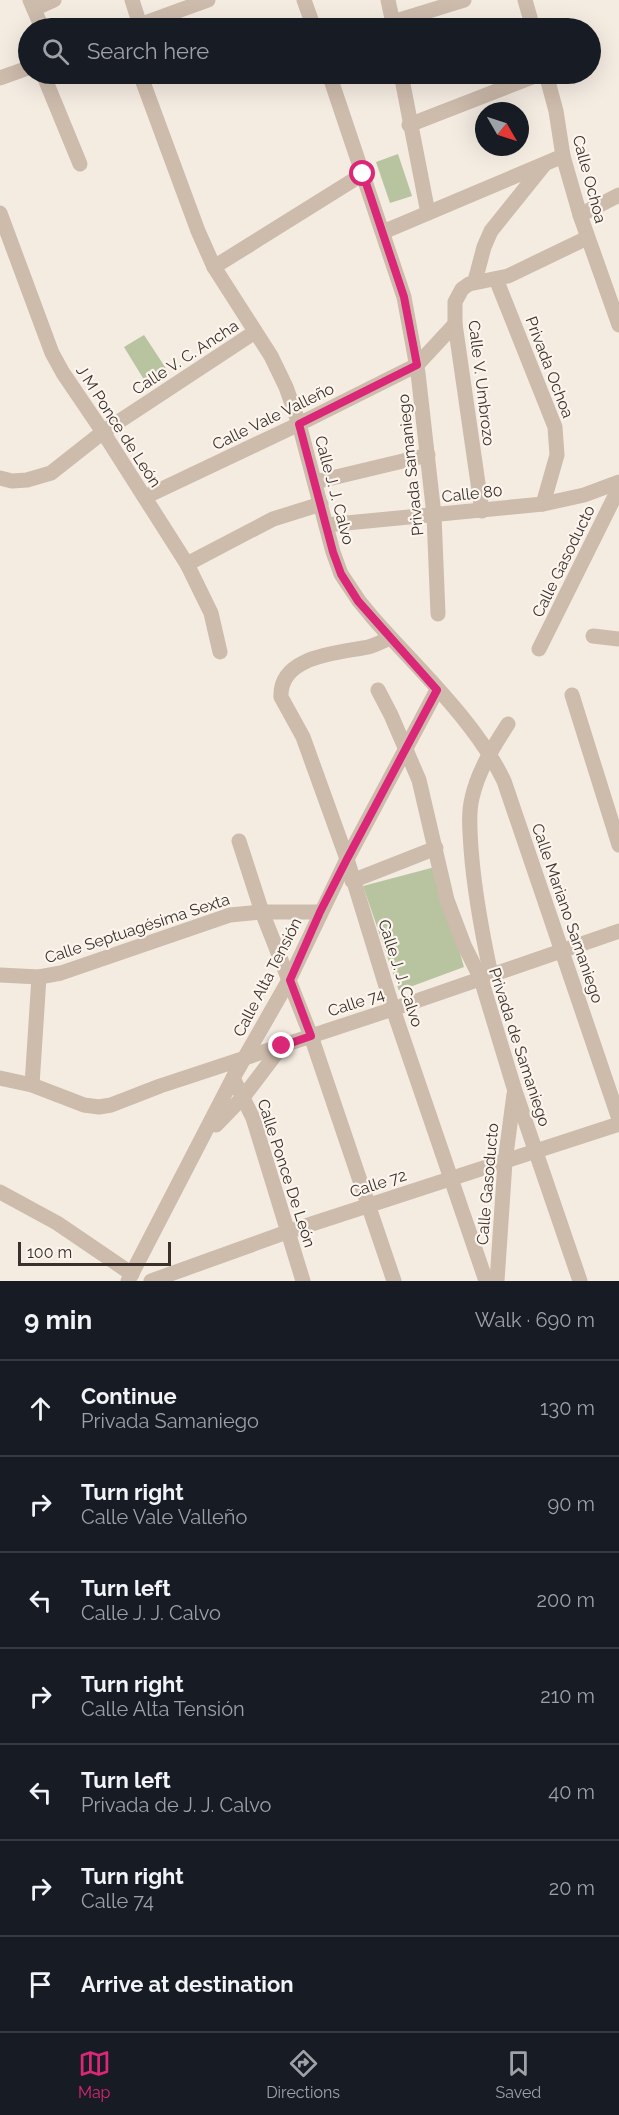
<!DOCTYPE html>
<meta charset="utf-8">
<style>
body{margin:0;font-family:Raleway,sans-serif;background:#20242c;color:#f1f3f6}
.compass{position:absolute;left:475px;top:102px;width:54px;height:54px;border-radius:50%;background:#171b24;box-shadow:0 6px 24px #0002;rotate:129deg}
.scale{position:absolute;left:18px;bottom:15px;width:153px;box-sizing:border-box;padding-left:6px;border:3px solid #3b302b;border-top:0;font-size:16px;line-height:21px;white-space:nowrap;color:#3b302b;-webkit-text-stroke:4px #fbf5ee;paint-order:stroke}
.stop{position:absolute;width:18px;height:18px;margin:-14px;border:4px solid #db2777;border-radius:50%;background:#fff}
.stop.end{background:#db2777;border-color:#fff;box-shadow:0 2px 6px #0008}
.list{margin:0;padding:0;list-style:none}
h2{display:flex;justify-content:space-between;align-items:center;height:78px;margin:0;padding:0 24px;font-size:26px}
h2 small{font-size:20px;font-weight:400;color:#9ea1a6}
.list li{display:grid;grid-template-columns:39px 1fr auto;gap:18px;align-items:center;box-sizing:border-box;height:96px;padding:0 24px;border-top:2px solid #363941}
.list b{display:block;font-size:22px;white-space:nowrap}
.list p{margin:0;font-size:20px;white-space:nowrap;color:#9ea1a6}
.list em{font-size:20px;font-style:normal;color:#9ea1a6}
.icon{flex:none;width:33px;height:33px;fill:none;stroke:currentColor;stroke-width:2;stroke-linecap:round;stroke-linejoin:round}
.map{position:relative;flex:none;width:619px;height:1281px;overflow:hidden}
.search{position:absolute;background:#171b24;box-shadow:0 6px 24px #0002;left:18px;right:18px;top:18px;height:66px;display:flex;align-items:center;gap:15px;box-sizing:border-box;padding:0 21px;border-radius:33px;color:#9ea1a6;font-size:22px}
.sheet{height:750px;background:#171b24}
nav{display:flex;justify-content:space-around;align-items:center;box-sizing:border-box;height:84px;border-top:2px solid #363941;background:#171b24;font-size:16px;color:#9ea1a6}
nav a{display:grid;justify-items:center;gap:3px}
nav .on{color:#db2777}
.map>svg:first-child{display:block}
.green{fill:#b8c4a0}
.lines{fill:none;stroke-linecap:round;stroke-linejoin:round}
.minor{stroke:#cdbbac;stroke-width:15}
.route{stroke:#db2777;stroke-width:8}
.labels{text-anchor:middle;stroke-width:4.5;stroke-linejoin:round;paint-order:stroke}
.street-label{font-size:16px;fill:#3b302b;stroke:#fbf5ee}
</style>
<div class="map">
<svg width="619" height="1281" viewBox="0 0 619 1281">
<rect width="100%" height="100%" fill="#f4ebe1"/>
<g class="green">
<polygon points="398,154 412,196 390,203 376,162"/>
<polygon points="144,335 167,370 146,383 124,347"/>
<polygon points="435,867 464,967 399,991 363,886"/>
</g>
<g class="lines">
<g class="minor">
<polyline points="30,0 42,28"/>
<polyline points="132,0 140,25"/>
<polyline points="304,0 314,28"/>
<polyline points="388,0 394,28"/>
<polyline points="525,0 533,28"/>
<polyline points="34,9 54,0"/>
<polyline points="393,22 464,0"/>
<polyline points="131,28 208,0"/>
<polyline points="43,74 80,164"/>
<path d="M140,74L198,231L214,267L271,356L286,387L299,424L333,552L341,574L359,601L373,618C417,668 476,722 504,781L619,1119"/>
<polyline points="329,74 404,297 418,373 434,515 438,614"/>
<polyline points="401,74 428,213"/>
<polyline points="546,74 556,111 563,156 580,215 619,325"/>
<polyline points="0,78 28,68"/>
<polyline points="409,125 540,74"/>
<polyline points="0,213 52,353 63,373 103,432 187,564 211,613 220,652"/>
<polyline points="580,215 619,195"/>
<polyline points="383,232 563,156"/>
<polyline points="214,267 363,174"/>
<polyline points="496,279 555,427 557,455 543,504"/>
<polyline points="475,281 484,247 491,231 544,165"/>
<polyline points="0,478 12,481 27,480 51,473 103,432 255,332"/>
<polyline points="315,482 428,455"/>
<polyline points="145,497 299,424 417,365 455,324"/>
<polyline points="482,511 455,324 455,302 462,289 469,284 508,276 587,238"/>
<polyline points="326,525 543,504 584,495 619,482"/>
<polyline points="187,564 273,519 321,504"/>
<polyline points="593,636 619,639"/>
<path d="M390,638C383,641 376,645 368,647C340,653 279,655 281,697L303,737L347,859L393,1009L486,1281"/>
<polyline points="539,649 619,488"/>
<polyline points="378,690 391,715 419,780 447,900 464,945 481,979 515,1091 580,1281"/>
<polyline points="572,695 619,845"/>
<polyline points="239,841 262,912 311,1036 394,1281"/>
<polyline points="352,881 436,848"/>
<polyline points="0,975 39,977 61,973 230,915 262,912 320,912"/>
<path d="M491,975C482,933 474,891 471,848C470,831 468,814 472,798C478,771 493,747 508,724"/>
<polyline points="0,1078 32,1085 84,1105 99,1107 111,1105 160,1086 393,1009 619,931"/>
<polyline points="233,1078 253,1118 303,1281"/>
<polyline points="32,1085 39,977"/>
<polyline points="216,1125 244,1096 282,1046"/>
<polyline points="0,1192 57,1223 132,1274"/>
<polyline points="128,1281 233,1078 289,980 347,859 437,690"/>
<polyline points="151,1281 287,1232 619,1124"/>
<polyline points="497,1281 505,1162 514,1094"/>
</g>
</g>
<g class="lines">
<polyline class="route" points="282,1046 311,1036 290,980 320,912 347,859 437,690 358,601 341,574 333,552 299,424 417,365 404,297 363,174"/>
</g>
<g class="labels">
<g class="street-label">
<text transform="translate(590 179) rotate(75)" y="6">Calle Ochoa</text>
<text transform="translate(185 357) rotate(-33)" y="6">Calle V. C. Ancha</text>
<text transform="translate(550 367) rotate(69)" y="6">Privada Ochoa</text>
<text transform="translate(482 383) rotate(83)" y="6">Calle V. Umbrozo</text>
<text transform="translate(273 416) rotate(-26)" y="6">Calle Vale Valleño</text>
<text transform="translate(119 426) rotate(57)" y="6">J M Ponce de León</text>
<text transform="translate(410 465) rotate(-96)" y="6">Privada Samaniego</text>
<text transform="translate(335 490) rotate(75)" y="6">Calle J. J. Calvo</text>
<text transform="translate(472 493) rotate(-6)" y="6">Calle 80</text>
<text transform="translate(563 561) rotate(-64)" y="6">Calle Gasoducto</text>
<text transform="translate(568 913) rotate(71)" y="6">Calle Mariano Samaniego</text>
<text transform="translate(137 928) rotate(-18)" y="6">Calle Septuagésima Sexta</text>
<text transform="translate(401 973) rotate(72)" y="6">Calle J. J. Calvo</text>
<text transform="translate(267 977) rotate(-63)" y="6">Calle Alta Tensión</text>
<text transform="translate(356 1002) rotate(-18)" y="6">Calle 74</text>
<text transform="translate(520 1047) rotate(72)" y="6">Privada de Samaniego</text>
<text transform="translate(287 1173) rotate(72)" y="6">Calle Ponce De León</text>
<text transform="translate(378 1183) rotate(-18)" y="6">Calle 72</text>
<text transform="translate(487 1184) rotate(-85)" y="6">Calle Gasoducto</text>
</g>
</g>
</svg>
<svg class="compass" viewBox="-18 -18 36 36"><path d="M0-13l5 13h-10z" fill="#e53935"/><path d="M0 13l5-13h-10z" fill="#9ea1a6"/></svg>
<div class="scale">100 m</div>
<div class="stop" style="left:363px;top:174px"></div>
<div class="stop end" style="left:282px;top:1046px"></div>
<div class="search"><svg class="icon" aria-label="search" viewBox="0 0 24 24"><circle cx="10" cy="10" r="6"/><path d="M15 15l6 6"/></svg>Search here</div>
</div>
<section class="sheet">
<h2>9 min<small>Walk · 690 m</small></h2>
<ul class="list">
<li><svg class="icon" aria-label="ahead" viewBox="0 0 24 24"><path d="M12 20V5M6 11l6-6 6 6"/></svg><div><b>Continue</b><p>Privada Samaniego</p></div><em>130 m</em></li>
<li><svg class="icon" aria-label="right" viewBox="0 0 24 24"><path d="M7 20v-9h11M14 6l5 5-5 5"/></svg><div><b>Turn right</b><p>Calle Vale Valleño</p></div><em>90 m</em></li>
<li><svg class="icon" aria-label="left" viewBox="0 0 24 24"><path d="M17 20v-9H6M10 6l-5 5 5 5"/></svg><div><b>Turn left</b><p>Calle J. J. Calvo</p></div><em>200 m</em></li>
<li><svg class="icon" aria-label="right" viewBox="0 0 24 24"><path d="M7 20v-9h11M14 6l5 5-5 5"/></svg><div><b>Turn right</b><p>Calle Alta Tensión</p></div><em>210 m</em></li>
<li><svg class="icon" aria-label="left" viewBox="0 0 24 24"><path d="M17 20v-9H6M10 6l-5 5 5 5"/></svg><div><b>Turn left</b><p>Privada de J. J. Calvo</p></div><em>40 m</em></li>
<li><svg class="icon" aria-label="right" viewBox="0 0 24 24"><path d="M7 20v-9h11M14 6l5 5-5 5"/></svg><div><b>Turn right</b><p>Calle 74</p></div><em>20 m</em></li>
<li><svg class="icon" aria-label="arrive" viewBox="0 0 24 24"><path d="M6 21V4h12l-3 4 3 4H6"/></svg><div><b>Arrive at destination</b></div></li>
</ul>
</section>
<nav>
<a class="on"><svg class="icon" aria-label="map" viewBox="0 0 24 24"><path d="M3 6l6-2 6 2 6-2v14l-6 2-6-2-6 2zM9 4v14M15 6v14"/></svg>Map</a>
<a><svg class="icon" aria-label="directions" viewBox="0 0 24 24"><path d="M12 3l9 9-9 9-9-9zM9 14v-3h6M13 9l2 2-2 2"/></svg>Directions</a>
<a><svg class="icon" aria-label="saved" viewBox="0 0 24 24"><path d="M7 4h10v16l-5-4-5 4z"/></svg>Saved</a>
</nav>
